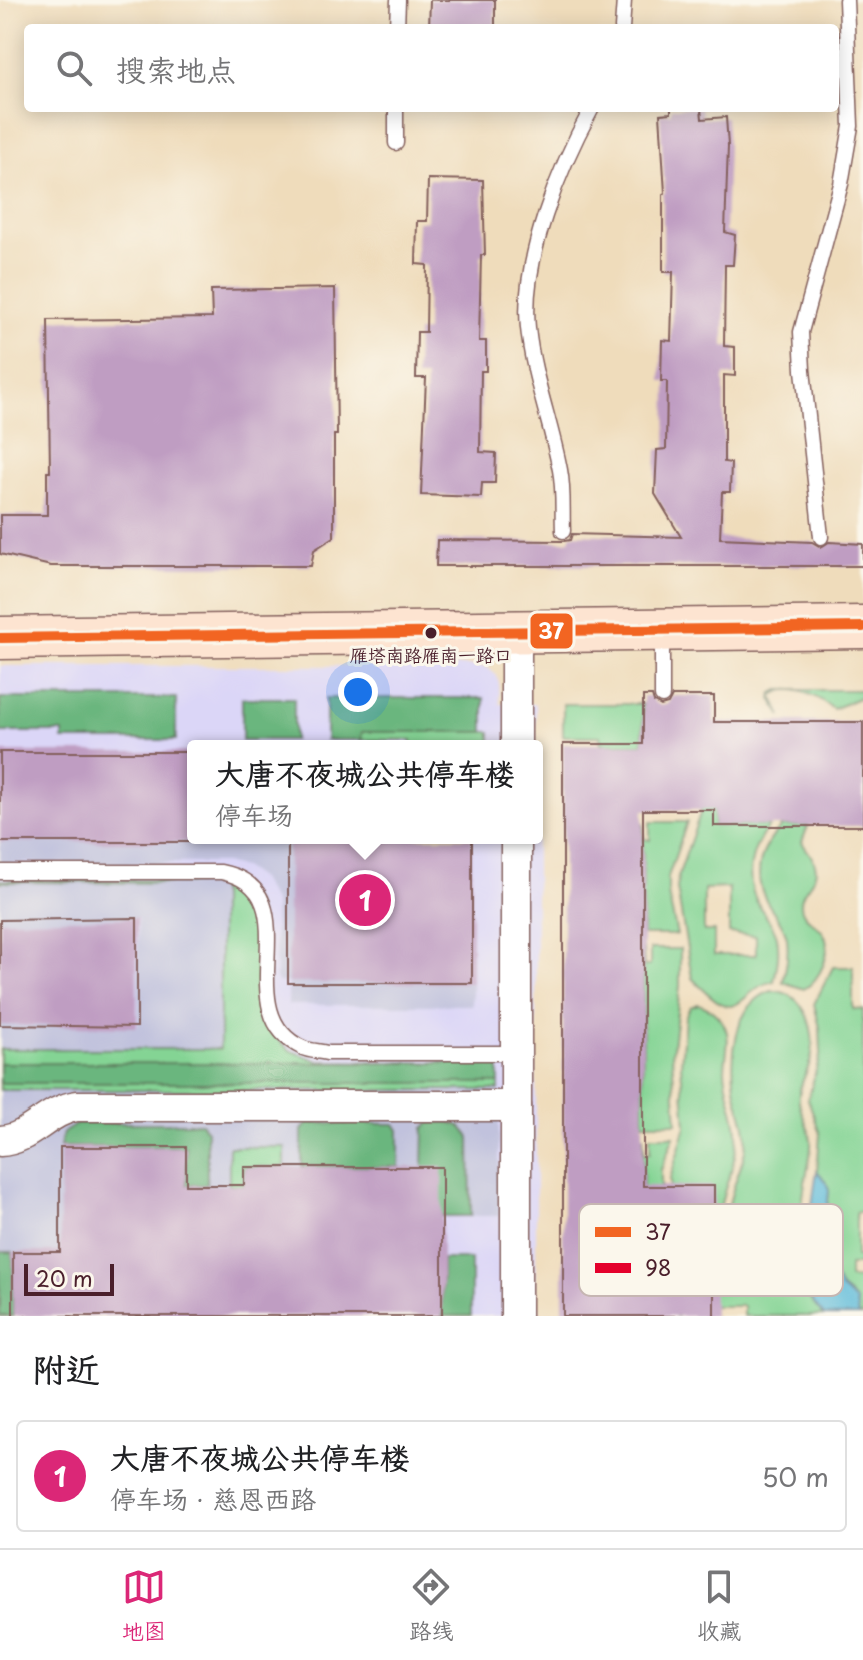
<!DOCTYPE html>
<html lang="zh">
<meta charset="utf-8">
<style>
body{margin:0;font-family:"Playpen Sans","LXGW WenKai TC",sans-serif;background:#f6f6f6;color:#202124}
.scale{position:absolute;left:24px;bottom:20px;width:90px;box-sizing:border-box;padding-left:8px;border:4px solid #4a1f2b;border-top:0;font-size:22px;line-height:28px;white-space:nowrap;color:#4a1f2b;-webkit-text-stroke:6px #fbf7ec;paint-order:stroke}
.you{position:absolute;left:358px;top:692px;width:28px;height:28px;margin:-20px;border:6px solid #fff;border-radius:50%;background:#1a73e8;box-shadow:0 0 0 12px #1a73e833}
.badge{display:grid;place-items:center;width:52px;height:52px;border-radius:50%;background:#db2777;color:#fff;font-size:26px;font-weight:700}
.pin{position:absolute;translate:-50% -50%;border:4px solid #fff;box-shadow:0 2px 8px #0006}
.popup{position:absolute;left:187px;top:740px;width:356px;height:104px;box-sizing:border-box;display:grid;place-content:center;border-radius:8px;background:#fff;filter:drop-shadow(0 2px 6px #0005);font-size:26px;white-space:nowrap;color:#757577}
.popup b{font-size:30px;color:#202124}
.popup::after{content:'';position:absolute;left:50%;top:100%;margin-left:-16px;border:16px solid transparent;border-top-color:#fff}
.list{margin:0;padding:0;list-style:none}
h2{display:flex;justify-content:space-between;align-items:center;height:104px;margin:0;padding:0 32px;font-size:34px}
h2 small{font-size:26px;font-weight:400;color:#757577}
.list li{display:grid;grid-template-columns:52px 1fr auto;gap:24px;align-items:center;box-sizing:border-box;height:112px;margin:0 16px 16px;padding:0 16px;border:2px solid #e0e0e0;border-radius:8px}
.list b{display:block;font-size:30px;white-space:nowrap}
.list p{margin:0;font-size:26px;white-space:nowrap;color:#757577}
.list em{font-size:26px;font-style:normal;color:#757577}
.icon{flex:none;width:44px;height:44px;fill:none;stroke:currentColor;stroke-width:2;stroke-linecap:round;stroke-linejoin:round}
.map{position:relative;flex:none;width:863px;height:1316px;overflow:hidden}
.search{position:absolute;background:#fff;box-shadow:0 4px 20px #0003;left:24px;right:24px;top:24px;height:88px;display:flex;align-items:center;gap:20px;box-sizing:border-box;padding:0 28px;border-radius:8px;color:#757577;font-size:30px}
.sheet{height:232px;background:#fff}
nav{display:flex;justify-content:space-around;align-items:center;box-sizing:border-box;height:112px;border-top:2px solid #e0e0e0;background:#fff;font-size:22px;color:#757577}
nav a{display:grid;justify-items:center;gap:4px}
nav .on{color:#db2777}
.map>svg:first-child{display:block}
.built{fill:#dbd6f7}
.industrial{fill:#c1c2dd}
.green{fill:#84d494;stroke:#677a60;stroke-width:2;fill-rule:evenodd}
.forest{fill:#6bb67e;stroke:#5a6a54;stroke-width:2}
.water{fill:#5abad9;stroke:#526c82;stroke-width:2}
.building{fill:#bf9dc2}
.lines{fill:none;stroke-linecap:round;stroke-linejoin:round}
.lane-casing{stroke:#84615d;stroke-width:17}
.street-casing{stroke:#84615d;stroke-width:33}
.secondary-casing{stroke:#84615d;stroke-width:45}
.lane{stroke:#fff;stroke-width:14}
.street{stroke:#fff;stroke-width:30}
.secondary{stroke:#fde4d1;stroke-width:42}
.bus-1-casing{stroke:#fbf7ec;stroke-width:16}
.bus-1{stroke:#f26522;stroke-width:10}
.bus-dot{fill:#4a1f2b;stroke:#fbf7ec;stroke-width:3}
.labels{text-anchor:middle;stroke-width:6;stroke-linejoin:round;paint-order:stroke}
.bus-label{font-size:18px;fill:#4a1f2b;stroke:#fbf7ec}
.key{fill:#fbf7ec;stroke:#c6b6b2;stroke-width:2}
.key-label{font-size:22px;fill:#4a1f2b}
.line-badge{stroke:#fbf7ec;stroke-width:3}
.badge-label{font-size:22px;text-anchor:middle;font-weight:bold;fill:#fff}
</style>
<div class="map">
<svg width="863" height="1316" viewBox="0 0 863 1316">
<rect width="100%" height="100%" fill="#fbf7ec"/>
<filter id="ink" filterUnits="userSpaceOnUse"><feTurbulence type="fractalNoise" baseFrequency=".0125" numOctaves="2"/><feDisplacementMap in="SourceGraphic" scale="16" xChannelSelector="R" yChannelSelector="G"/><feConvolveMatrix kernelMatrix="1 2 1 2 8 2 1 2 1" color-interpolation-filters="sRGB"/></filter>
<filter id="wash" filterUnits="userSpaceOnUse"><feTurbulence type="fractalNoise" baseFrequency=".006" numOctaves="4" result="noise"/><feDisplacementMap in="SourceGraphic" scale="32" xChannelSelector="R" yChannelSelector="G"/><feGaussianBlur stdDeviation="1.8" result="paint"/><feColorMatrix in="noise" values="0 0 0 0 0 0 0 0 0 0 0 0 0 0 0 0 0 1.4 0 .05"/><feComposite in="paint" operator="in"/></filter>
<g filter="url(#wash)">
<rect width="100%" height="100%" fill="#efdcbb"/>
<polygon class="built" points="0,666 477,666 488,668 496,675 499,683 500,704 536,704 536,746 193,746 193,838 536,838 536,1300 541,1316 0,1316"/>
<g class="industrial">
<polygon points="0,842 288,842 288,983 472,983 472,1005 288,1005 288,983 278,982 276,978 274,903 260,879 246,869 225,863 0,863"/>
<polygon points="0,882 220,882 220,1049 0,1049 0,1025 138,1027 138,918 0,920"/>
<polygon points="0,1090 499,1090 499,1216 471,1216 471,1143 465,1129 453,1123 431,1123 425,1126 423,1167 399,1167 399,1130 393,1123 309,1123 302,1129 302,1167 285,1167 285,1147 229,1147 229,1185 207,1185 207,1131 201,1123 86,1122 70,1126 60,1141 60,1252 0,1252"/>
</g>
<g class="green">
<path d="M779,690H863V696L833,709C819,697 787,680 772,697L782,716L771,699L773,693Z"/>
<polygon points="563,704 643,704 643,744 601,744 600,736 563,736"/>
<polygon points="361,732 491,732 491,746 412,746 412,740 361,740"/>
<path d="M714,740V826H769C749,851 743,881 761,909C767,918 774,926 777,937C780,952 777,967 774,981C746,986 740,1018 717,1001C708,994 700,987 692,978L677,889L678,877L702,808ZM729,888V933L756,936V955H714V931H704V889Z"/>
<polygon points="643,822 644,839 650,840 650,822 687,822 668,877 668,894 677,935 643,935"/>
<path d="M782,826H808L802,842C806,850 813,856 815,864C820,881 800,888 801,904C801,919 818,923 824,934C833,952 820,980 804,989L783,982C786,967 789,953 787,938C784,923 773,913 766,900C751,873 762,846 782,826Z"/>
<path d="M0,880H224C242,888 254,894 258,915L260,1009L270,1031L289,1050L319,1061L499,1063H0V1049H220V883L0,882Z"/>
<polygon points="643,949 644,966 650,966 650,949 680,949 680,986 672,1056 677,1123 643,1123"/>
<polygon points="833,967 853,967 853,1009 863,1010 863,1212 856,1212 856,1257 863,1258 863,1265 849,1265 849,1278 863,1279 863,1316 858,1316 853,1298 841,1289 835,1278 826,1222 829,1190 826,1181 817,1171 820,1134 808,1099 821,1052 820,1028 814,1004"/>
<path d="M772,991C804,991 815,1026 812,1054C810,1068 801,1080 799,1094C797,1110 810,1125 811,1141C812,1156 807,1169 805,1183C800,1212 803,1259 761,1258C748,1258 737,1252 732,1239C718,1207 742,1176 746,1145C748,1128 741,1113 737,1097C729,1062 732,1004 772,991Z"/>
<path d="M698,1004C709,1007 720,1016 725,1027C731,1039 725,1056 725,1070C726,1094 739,1118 737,1142C734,1184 704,1209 730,1254L721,1260L719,1265L747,1290L771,1276C799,1275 807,1299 824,1316H743V1306H714L676,1316L670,1179L686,1126L681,1065L685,1017L690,1007Z"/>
<rect x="0" y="1083" width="499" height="7"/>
<polygon points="643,1136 644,1153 650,1153 650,1136 674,1136 661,1170 661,1196 643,1250"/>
<polygon points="229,1147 285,1147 285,1167 244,1167 244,1185 229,1185"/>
</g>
<g class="forest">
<polygon points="0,698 176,698 176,740 63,740 63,732 0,732"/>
<rect x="242" y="698" width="52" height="42"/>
<polygon points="326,698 484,698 484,732 362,732 361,740 326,740"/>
<rect x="0" y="1063" width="499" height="20"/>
<polygon points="448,1122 461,1126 470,1137 471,1216 442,1216 423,1167 424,1128 430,1123"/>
<polygon points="78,1123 201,1123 207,1130 207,1185 186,1185 186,1147 60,1147 63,1133"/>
<polygon points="308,1123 395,1124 399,1130 399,1167 302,1167 302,1130"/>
<rect x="0" y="1252" width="13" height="64"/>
<rect x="442" y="1259" width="29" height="57"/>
</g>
<path class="water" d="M817,1171L826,1181L829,1190L826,1222L835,1278L841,1289L856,1302L858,1316H824C811,1303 804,1283 785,1277C764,1270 741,1307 723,1284C717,1276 718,1268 721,1260L730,1254C738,1263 751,1268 764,1268C814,1264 810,1206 817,1171Z"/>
<g id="blocks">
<g class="building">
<polygon points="430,0 495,0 495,28 429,28"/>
<polygon points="671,108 701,108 702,119 726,117 728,146 725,232 735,235 733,265 725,265 724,346 735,347 735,376 724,375 724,462 731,463 730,492 722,492 720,538 812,542 821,547 829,542 863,544 863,566 436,566 437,540 564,541 570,540 572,534 681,537 655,494 657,450 666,449 667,381 661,381 662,340 671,341 673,272 663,272 663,194 665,193 660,114 671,113"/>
<polygon points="428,179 483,180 485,255 481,255 479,341 486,341 486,371 481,371 480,452 496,453 495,483 482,483 481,497 421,495 426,378 416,378 417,332 426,332 427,265 416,264 417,221 427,221"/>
<polygon points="335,288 337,435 334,435 334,537 314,550 311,566 51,566 0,554 0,515 47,515 47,472 50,472 48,320 212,318 211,290"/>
<polygon points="643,696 652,696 654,702 661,706 668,704 672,696 714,696 714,722 863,722 863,826 714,826 714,810 643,810 643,1186 714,1186 714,1316 563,1316 563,744 643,744"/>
<rect x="0" y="752" width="193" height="90"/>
<rect x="288" y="838" width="184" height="145"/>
<polygon points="137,918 137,1027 0,1025 0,920"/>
<polygon points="60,1147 186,1147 186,1185 244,1185 244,1167 442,1167 442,1316 13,1316 13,1252 60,1252"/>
</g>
</g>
</g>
<g filter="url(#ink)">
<use href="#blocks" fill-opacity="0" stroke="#84615d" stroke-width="2"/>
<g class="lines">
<defs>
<g id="lane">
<polyline points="397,28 398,0"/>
<polyline points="622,28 624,0"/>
<polyline points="396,143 396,108"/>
<path d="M563,531C562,511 564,490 560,470C551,422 533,377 528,328C521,260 560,166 592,108"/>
<polyline points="821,537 803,370 801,332 841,184 851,126 846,0"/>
<polyline points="662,632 662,696"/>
<path d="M0,872H221C316,891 223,1012 303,1048C310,1051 319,1051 327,1053H516"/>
</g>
<g id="street">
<polyline points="516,631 516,746"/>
<polyline points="516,838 516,1316"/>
<path d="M0,1141C30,1140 47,1110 77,1106H516"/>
</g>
<polyline id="secondary" points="0,638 863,627"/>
</defs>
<use href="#lane" class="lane-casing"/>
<use href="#street" class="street-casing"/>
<use href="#secondary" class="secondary-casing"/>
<use href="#lane" class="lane"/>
<use href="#street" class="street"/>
<use href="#secondary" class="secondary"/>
<defs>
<polyline id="bus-1" points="0,638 863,627"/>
</defs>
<use href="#bus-1" class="bus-1-casing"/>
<use href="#bus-1" class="bus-1"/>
</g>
</g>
<circle class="bus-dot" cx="431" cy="633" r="7"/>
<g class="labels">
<g class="bus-label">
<text x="431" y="662">雁塔南路雁南一路口</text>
</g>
</g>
<rect x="579" y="1204" width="264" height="92" rx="12" class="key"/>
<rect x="595" y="1227" width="36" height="10" fill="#f26522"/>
<rect x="595" y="1263" width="36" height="10" fill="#e4002b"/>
<g class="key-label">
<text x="645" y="1240">37</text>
<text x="645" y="1276">98</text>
</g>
<rect class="line-badge" x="529" y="612" width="45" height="38" rx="8" fill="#f26522"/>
<g class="badge-label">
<text x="551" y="639">37</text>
</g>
</svg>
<div class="scale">20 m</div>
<div class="you"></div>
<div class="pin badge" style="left:365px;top:900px">1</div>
<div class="popup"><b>大唐不夜城公共停车楼</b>停车场</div>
<div class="search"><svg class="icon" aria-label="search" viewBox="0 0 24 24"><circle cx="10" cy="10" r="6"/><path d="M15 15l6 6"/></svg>搜索地点</div>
</div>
<section class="sheet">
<h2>附近<small></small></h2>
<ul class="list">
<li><span class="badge">1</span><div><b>大唐不夜城公共停车楼</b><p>停车场 · 慈恩西路</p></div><em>50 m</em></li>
</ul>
</section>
<nav>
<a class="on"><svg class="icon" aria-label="map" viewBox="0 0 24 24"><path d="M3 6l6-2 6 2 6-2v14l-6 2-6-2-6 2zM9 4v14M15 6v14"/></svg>地图</a>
<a><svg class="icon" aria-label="directions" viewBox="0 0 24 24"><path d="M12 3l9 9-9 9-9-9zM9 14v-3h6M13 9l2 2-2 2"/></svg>路线</a>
<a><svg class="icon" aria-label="saved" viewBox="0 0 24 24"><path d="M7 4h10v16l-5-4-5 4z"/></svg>收藏</a>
</nav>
